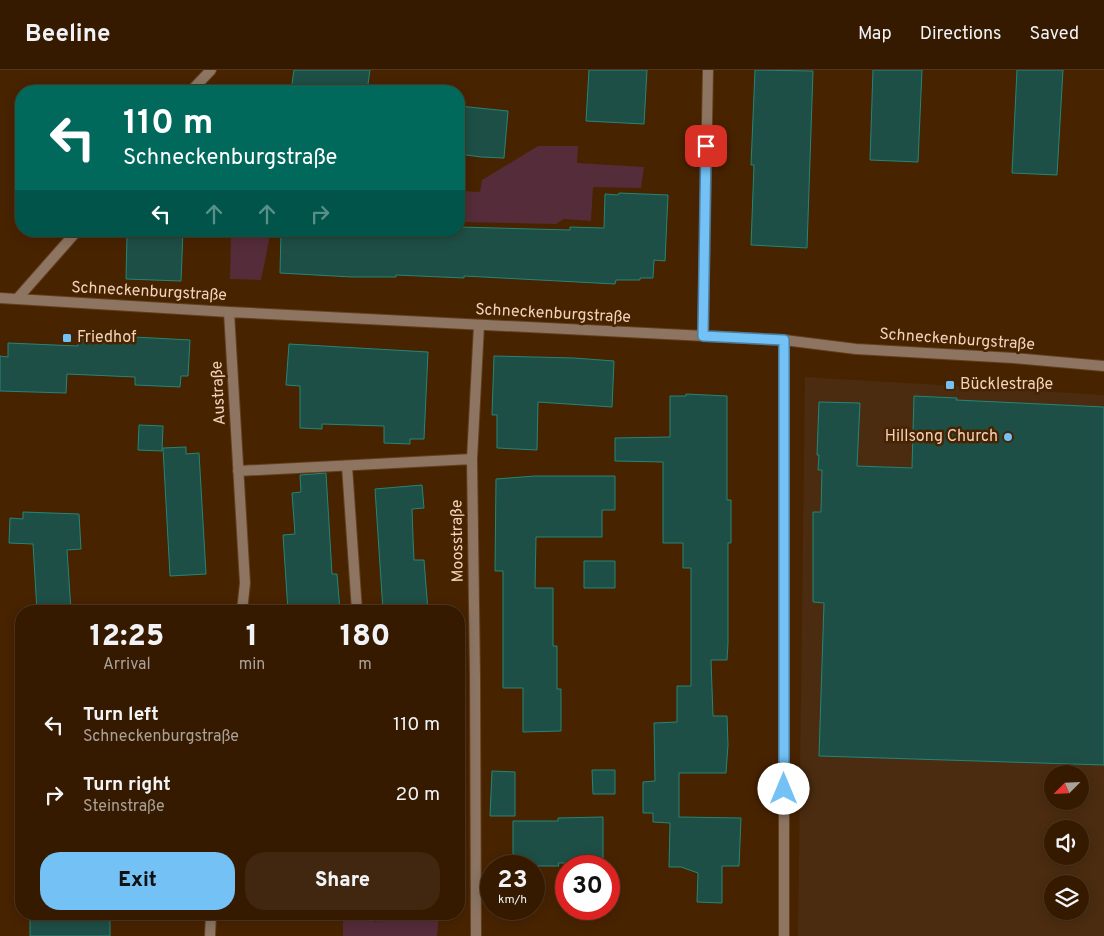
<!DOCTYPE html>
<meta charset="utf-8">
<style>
body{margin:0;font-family:Overpass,sans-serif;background:#41270f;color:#f1f3f6;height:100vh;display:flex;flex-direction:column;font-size:19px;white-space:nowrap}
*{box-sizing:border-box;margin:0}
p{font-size:16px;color:#aaa199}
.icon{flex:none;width:28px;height:28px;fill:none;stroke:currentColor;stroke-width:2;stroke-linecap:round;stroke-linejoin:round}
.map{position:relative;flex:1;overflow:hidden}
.details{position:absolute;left:15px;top:535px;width:450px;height:315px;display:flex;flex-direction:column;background:#361a00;border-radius:20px;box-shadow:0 2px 12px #0003,0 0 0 1px #503822}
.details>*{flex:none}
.hud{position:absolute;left:15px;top:15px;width:450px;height:152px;border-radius:20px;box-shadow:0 2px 12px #0003,0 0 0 1px #503822;background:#00695c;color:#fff;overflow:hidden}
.needle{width:32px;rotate:246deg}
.fabs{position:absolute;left:1044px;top:695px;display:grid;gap:10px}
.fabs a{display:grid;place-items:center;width:45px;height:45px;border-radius:50%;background:#361a00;box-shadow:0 2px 12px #0003,0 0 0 1px #503822;font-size:25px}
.speed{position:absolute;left:480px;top:785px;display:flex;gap:10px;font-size:25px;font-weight:700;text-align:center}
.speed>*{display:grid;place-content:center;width:65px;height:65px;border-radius:50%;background:#361a00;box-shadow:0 2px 12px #0003,0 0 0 1px #503822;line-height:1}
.speed small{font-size:12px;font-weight:400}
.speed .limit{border:8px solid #d22;background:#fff;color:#111}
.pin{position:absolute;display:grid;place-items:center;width:42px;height:42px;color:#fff;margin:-21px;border-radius:10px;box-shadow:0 2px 8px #0006}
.me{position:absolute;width:55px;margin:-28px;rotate:0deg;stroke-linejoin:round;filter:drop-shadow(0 0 4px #0008)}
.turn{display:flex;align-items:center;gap:18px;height:105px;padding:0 25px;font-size:22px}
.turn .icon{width:65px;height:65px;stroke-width:2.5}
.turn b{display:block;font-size:35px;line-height:42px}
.lanes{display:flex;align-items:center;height:48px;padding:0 25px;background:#0003;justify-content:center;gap:25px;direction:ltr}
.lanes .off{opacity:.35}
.eta{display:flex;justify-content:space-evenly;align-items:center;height:85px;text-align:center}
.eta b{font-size:30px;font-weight:800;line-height:35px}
.action{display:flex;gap:10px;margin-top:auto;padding:10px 25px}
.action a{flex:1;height:58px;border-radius:20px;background:#73c1f5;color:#111;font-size:20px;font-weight:800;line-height:58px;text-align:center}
.action a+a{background:#41270f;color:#f1f3f6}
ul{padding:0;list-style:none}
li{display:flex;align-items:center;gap:15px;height:70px;padding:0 25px}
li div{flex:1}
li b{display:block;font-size:19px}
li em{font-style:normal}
header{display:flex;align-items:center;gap:30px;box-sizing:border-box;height:70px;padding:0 25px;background:#361a00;border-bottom:1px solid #503822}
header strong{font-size:24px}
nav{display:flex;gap:28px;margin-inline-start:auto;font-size:18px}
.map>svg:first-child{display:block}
.built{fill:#4b2c10;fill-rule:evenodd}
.green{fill:#552c39}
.building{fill:#1e4f46;stroke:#248677}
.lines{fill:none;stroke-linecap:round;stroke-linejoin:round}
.minor-casing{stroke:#633f1e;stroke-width:12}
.minor{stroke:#8d7562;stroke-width:10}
.route-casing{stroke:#4b7d9f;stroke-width:12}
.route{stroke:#73c1f5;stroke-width:9}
.poi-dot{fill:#73c1f5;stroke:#482300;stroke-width:2}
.labels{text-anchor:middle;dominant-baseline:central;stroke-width:5;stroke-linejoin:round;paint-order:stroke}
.street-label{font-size:16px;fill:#f1d3bc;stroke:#482300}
.poi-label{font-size:16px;fill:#f1d3bc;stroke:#482300;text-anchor:start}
</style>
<header>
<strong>Beeline</strong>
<nav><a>Map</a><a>Directions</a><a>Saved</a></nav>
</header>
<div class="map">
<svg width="1104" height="866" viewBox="0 0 1104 866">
<rect width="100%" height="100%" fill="#482300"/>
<path class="built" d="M805,307L1104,325V866H798ZM1052,704H1080V731H1052ZM1052,759H1080V786H1052ZM1052,814H1080V841H1052Z"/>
<path class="green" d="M538,76H578L577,93L644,97L641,118L593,117L591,151L564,149L556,154L459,152V121L480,122L482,110Z
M231,161H271L261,210L230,209Z
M343,844H372L375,852L395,844H439L437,866H343Z"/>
<path class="building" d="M294,0H370L367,21H291Z
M589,0H647L644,54L586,51Z
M755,0L813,1L807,178L751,175L754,95H751Z
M873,0H922L918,92L870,90Z
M1017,0H1063L1057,105L1012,103Z
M459,36L508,41L504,88L481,87L459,84Z
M619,123L668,125L665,191L654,190L653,208H640V210H616L615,214L464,206V208L396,205V207H352L280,203L281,161H459V157L570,160V157L604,158L605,124L618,125Z
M145,161H183L181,211L126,209L127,165L145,166Z
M78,264L190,270L188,306H181L180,317L135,315V307L67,304L66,323L0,321V286L8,287V273L78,276Z
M289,274L428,282L424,369H410V374L384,373V356L322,354V359L300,358V316L286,315Z
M494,286L574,288L614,291L612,337L538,332L537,380L497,378V345H492Z
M686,324L727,326V430H731V473H728V573L727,590H711L713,646H727L728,675L726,703H679V747L741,748L739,796H722V833L697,832L698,803L681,797H669L670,753L653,752V743H643V712L655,711L654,653L677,652V616H691V498H683V473H663V392L615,391V368L670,367V326H686Z
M914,326L957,328L956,330L1104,337V695L819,686L824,533L813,532V442H821L822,400H818L819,385H817L819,332L860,333L857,396L912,398Z
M139,355L163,356L162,381L138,380Z
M186,377V384L199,383L206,504L170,506L163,378Z
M326,403L332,504H337L340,541H288L283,465L295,464L292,423L301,422L300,405Z
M535,406H615V440H602V467H536L535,518H553V576H557V619H561V661L523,662V618H503V501H495L496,409Z
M422,415L424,438L412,439L413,468L414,490H424L428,541H383L375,419Z
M23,442L79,444L81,479L67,480L71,541H37L33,474L9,473L10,448L23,449Z
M584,491H615V518H584Z
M592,700H615V724H593Z
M492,701L515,702V746H490Z
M603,747V793H558L559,796H513V751H558V748Z
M30,844H110V866H30Z"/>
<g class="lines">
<defs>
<path id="minor" d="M191,21L211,0
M0,228L229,242L784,270L856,279L1014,288L1104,296
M17,229L77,161
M229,242L245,513L242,541
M703,265L708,0
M347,396L357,541
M238,401L472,389
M210,866L211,844
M476,866L475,607L472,389L479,255
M784,866V270"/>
</defs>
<use href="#minor" class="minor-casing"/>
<use href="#minor" class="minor"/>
</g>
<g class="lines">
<defs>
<path id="route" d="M706,76L703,266L784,270V719"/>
</defs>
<use href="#route" class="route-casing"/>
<use href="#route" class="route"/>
</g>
<g class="poi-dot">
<rect x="62" y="263" width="10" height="10" rx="2.5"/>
<rect x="945" y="310" width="10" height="10" rx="2.5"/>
<circle cx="1008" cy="367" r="5"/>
</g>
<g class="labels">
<g class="street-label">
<text transform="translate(149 222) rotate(3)">Schneckenburgstraße</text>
<text transform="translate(553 244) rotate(3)">Schneckenburgstraße</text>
<text transform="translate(957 270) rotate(4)">Schneckenburgstraße</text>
<text transform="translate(219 323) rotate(-93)">Austraße</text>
<text transform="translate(458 471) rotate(-91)">Moosstraße</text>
</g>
<g class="poi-label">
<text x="77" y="268">Friedhof</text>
<text x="960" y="315">Bücklestraße</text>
<text x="998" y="367" text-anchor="end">Hillsong Church</text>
</g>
</g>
</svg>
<div class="fabs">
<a><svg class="needle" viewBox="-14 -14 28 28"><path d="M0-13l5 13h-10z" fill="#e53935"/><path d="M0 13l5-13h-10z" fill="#aaa199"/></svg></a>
<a><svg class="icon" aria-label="sound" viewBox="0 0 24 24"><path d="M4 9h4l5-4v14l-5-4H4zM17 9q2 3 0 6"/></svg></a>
<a><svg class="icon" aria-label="layers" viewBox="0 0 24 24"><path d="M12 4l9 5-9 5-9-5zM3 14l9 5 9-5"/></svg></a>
</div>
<div class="speed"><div>23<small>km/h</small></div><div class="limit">30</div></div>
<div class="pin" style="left:706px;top:76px;background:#d93025"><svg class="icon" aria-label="arrive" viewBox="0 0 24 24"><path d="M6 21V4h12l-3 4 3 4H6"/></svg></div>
<svg class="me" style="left:784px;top:719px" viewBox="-20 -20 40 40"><circle r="19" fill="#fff"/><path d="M0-13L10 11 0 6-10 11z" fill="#73c1f5"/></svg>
<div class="hud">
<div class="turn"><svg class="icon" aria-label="left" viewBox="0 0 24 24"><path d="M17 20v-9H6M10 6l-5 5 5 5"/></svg><div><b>110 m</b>Schneckenburgstraße</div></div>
<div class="lanes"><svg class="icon" aria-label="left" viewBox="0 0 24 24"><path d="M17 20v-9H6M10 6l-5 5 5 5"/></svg><svg class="icon off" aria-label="ahead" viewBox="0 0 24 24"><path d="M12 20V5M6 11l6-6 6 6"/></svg><svg class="icon off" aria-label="ahead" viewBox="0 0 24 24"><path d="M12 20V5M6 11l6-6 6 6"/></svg><svg class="icon off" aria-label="right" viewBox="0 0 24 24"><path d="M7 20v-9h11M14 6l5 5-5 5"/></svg></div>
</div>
<section class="details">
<div class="eta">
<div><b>12:25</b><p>Arrival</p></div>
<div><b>1</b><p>min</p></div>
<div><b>180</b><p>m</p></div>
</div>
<ul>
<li><svg class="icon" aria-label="left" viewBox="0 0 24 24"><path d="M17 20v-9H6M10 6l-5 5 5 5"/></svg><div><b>Turn left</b><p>Schneckenburgstraße</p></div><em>110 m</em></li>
<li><svg class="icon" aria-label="right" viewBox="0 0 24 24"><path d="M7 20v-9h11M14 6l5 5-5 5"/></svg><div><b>Turn right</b><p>Steinstraße</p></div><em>20 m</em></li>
</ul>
<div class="action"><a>Exit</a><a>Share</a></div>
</section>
</div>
